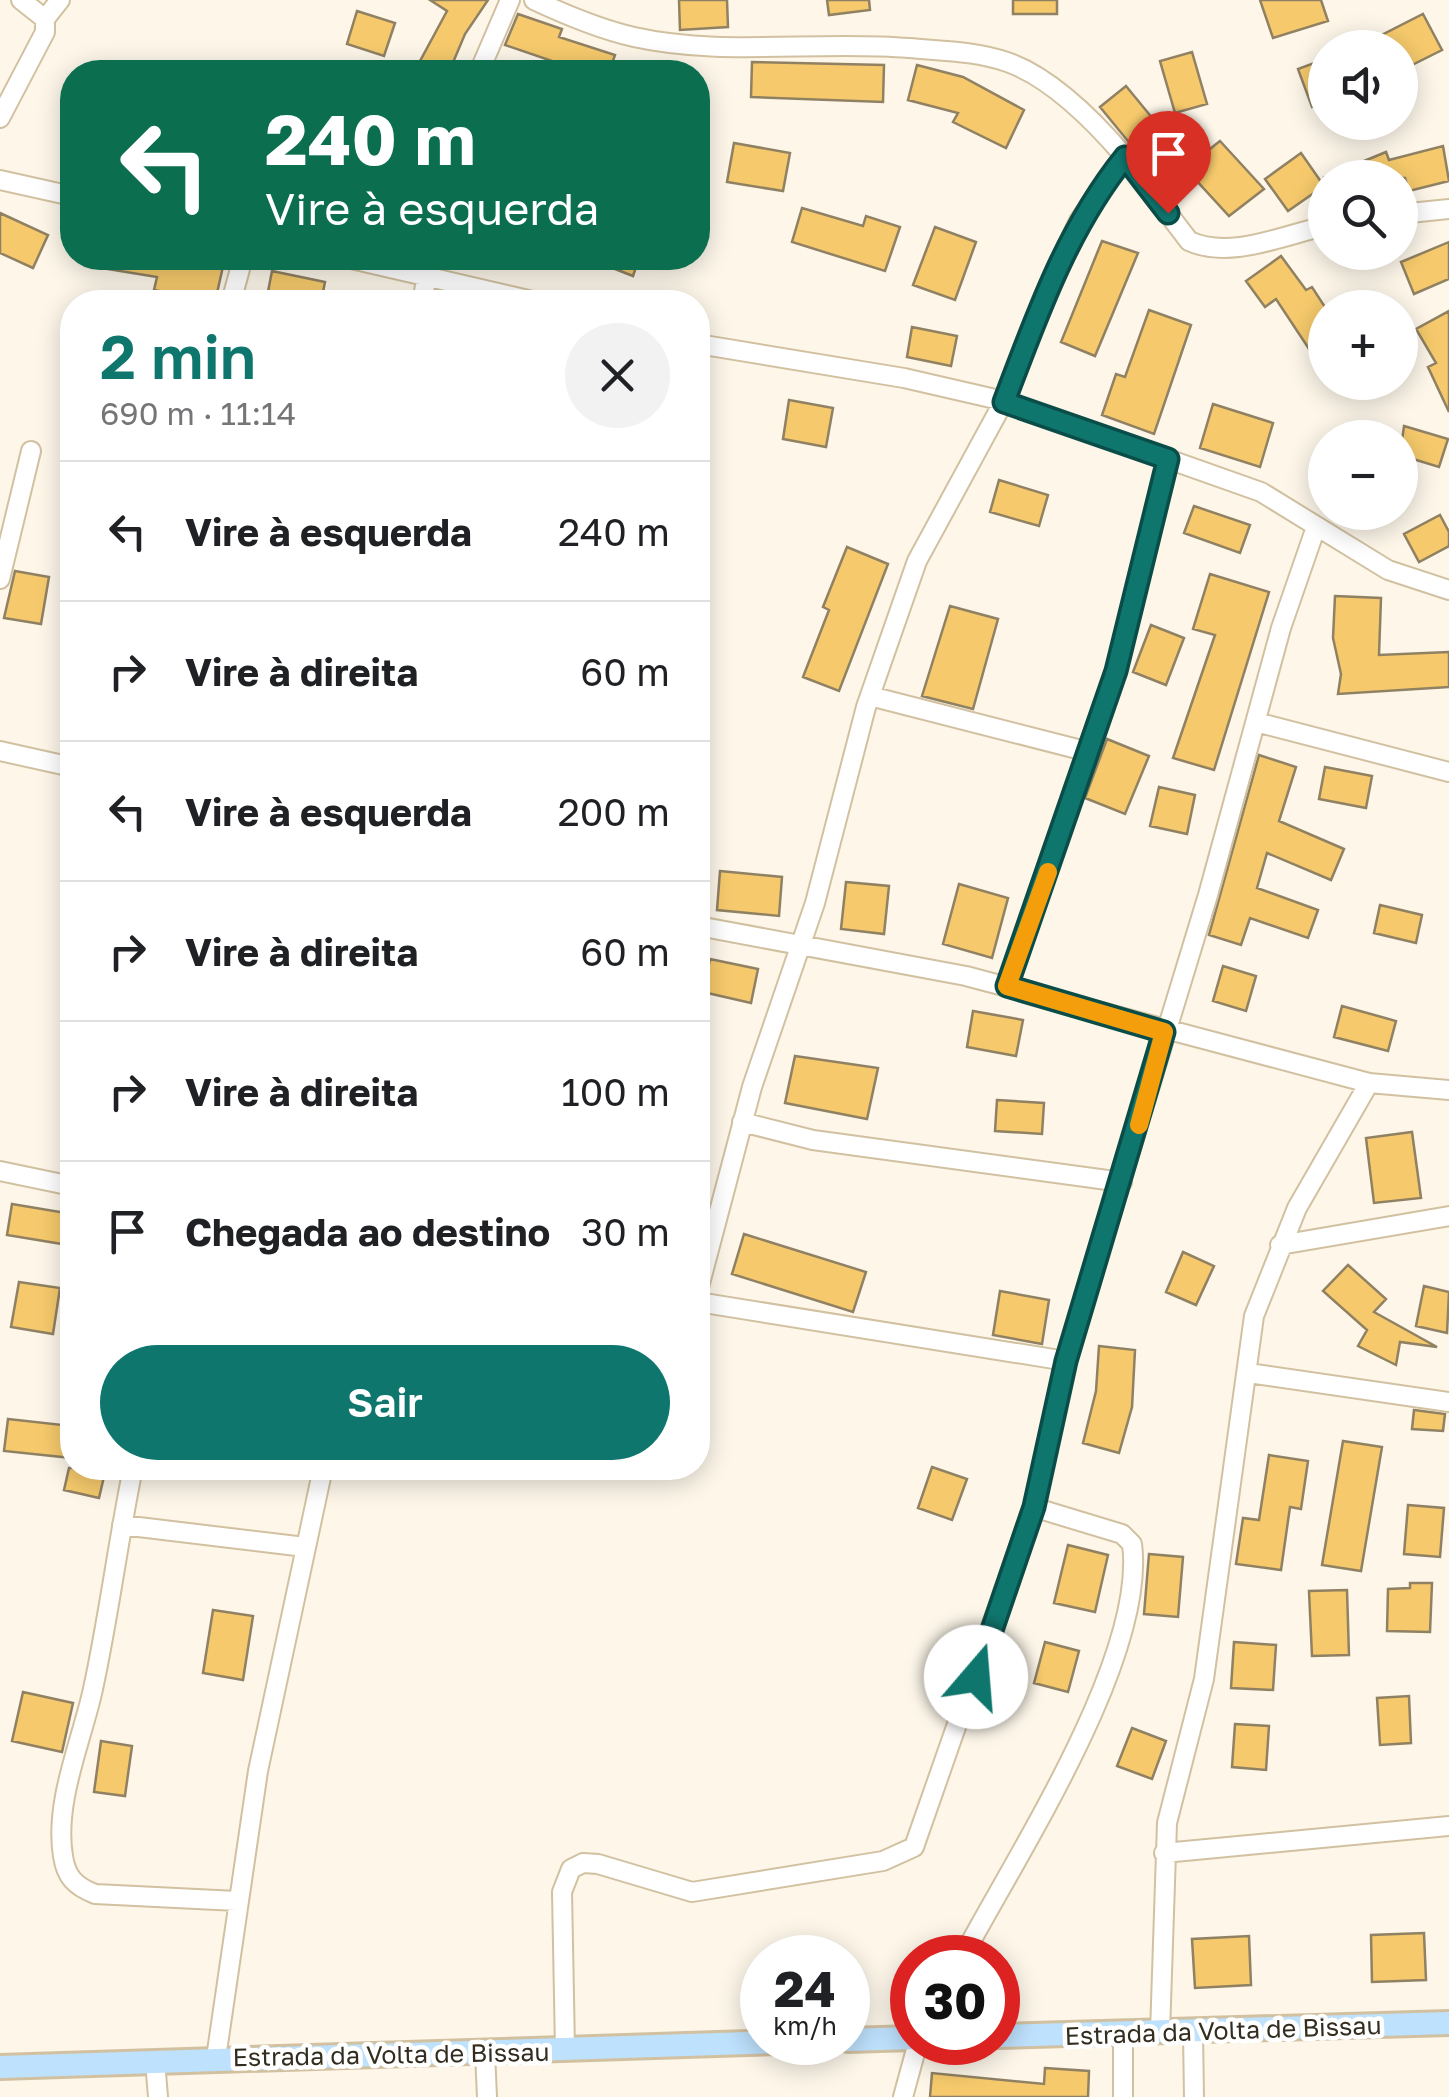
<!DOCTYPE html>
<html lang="pt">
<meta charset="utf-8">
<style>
body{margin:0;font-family:"Golos Text",sans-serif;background:#f2f2f2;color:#202124;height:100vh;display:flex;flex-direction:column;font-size:38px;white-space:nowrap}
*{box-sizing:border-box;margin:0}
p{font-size:32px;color:#757577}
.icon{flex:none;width:55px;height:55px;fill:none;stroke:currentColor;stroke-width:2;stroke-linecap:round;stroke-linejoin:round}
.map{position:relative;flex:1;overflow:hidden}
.panel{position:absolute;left:60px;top:290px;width:650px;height:1190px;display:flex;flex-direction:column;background:#fff;border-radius:40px;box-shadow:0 5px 25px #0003}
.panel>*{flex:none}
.hud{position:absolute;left:60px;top:60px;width:650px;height:210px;border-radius:40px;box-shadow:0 5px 25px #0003;background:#0b6e4f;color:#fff;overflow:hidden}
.tools{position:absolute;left:1308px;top:30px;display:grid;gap:20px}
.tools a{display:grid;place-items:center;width:110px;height:110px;border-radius:50%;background:#fff;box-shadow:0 5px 25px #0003;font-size:50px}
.speed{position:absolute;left:740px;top:1935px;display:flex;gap:20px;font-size:50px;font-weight:700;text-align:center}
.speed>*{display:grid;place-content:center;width:130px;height:130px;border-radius:50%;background:#fff;box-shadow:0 5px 25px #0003;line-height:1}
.speed small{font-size:25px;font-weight:400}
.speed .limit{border:15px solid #d22;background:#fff;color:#111}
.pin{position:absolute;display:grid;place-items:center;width:85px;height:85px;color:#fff;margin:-102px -42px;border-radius:50% 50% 50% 0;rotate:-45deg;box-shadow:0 0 10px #0007}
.pin .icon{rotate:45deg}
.me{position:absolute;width:110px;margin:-55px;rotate:18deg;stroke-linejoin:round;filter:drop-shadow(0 0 8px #0008)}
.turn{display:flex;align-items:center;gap:35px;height:210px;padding:0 40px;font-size:45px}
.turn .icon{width:130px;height:130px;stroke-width:2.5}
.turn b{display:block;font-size:70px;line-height:85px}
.round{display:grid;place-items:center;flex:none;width:105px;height:105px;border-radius:52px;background:#f2f2f2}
.summary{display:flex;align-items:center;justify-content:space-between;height:170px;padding:0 40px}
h1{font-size:60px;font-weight:600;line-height:75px;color:#0f766e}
.action{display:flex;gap:20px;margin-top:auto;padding:20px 40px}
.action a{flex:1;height:115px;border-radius:60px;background:#0f766e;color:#fff;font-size:40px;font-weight:600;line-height:115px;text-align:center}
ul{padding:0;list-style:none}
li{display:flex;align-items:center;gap:30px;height:140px;padding:0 40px;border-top:2px solid #e0e0e0}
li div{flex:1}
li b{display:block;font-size:38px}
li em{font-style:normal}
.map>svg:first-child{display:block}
.building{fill:#f6ca6c;stroke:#908163;stroke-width:2.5}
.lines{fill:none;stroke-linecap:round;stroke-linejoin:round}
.street-casing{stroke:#d2c1a1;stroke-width:22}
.secondary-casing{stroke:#d2c1a1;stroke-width:28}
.street{stroke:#fff;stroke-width:18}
.secondary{stroke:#bee1fd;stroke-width:22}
.route-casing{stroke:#0a4d48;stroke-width:25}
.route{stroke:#0f766e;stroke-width:18}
.slow{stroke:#f59e0b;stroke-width:18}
.labels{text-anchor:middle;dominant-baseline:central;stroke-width:9;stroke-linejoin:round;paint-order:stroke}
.street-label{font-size:25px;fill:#332d20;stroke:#fff}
</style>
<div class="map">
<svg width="1449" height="2097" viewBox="0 0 1449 2097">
<rect width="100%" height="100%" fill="#fdf6e9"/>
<path class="building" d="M430,0H488L465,34L449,72H437L419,63L447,11Z
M679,0H727L728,27L680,30Z
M827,0H869L870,10L829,15Z
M1013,0H1057V14H1013Z
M1260,0H1321L1328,21L1273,38Z
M357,11L395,23L384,56L347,44Z
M518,14L562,29L559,37L615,55L609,72H558L561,64L505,45Z
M1423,14L1442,50L1400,71V48H1356Z
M1192,52L1207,104L1175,113L1160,61Z
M1325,59V102L1312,107L1298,69Z
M752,62L884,65L883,102L751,97Z
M917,65L963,77L1024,110L1006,148L953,122L958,113L908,100Z
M1126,86L1158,125L1132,146L1100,107Z
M1220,141L1264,189L1229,216L1196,180L1191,164Z
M734,143L790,153L783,191L727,182Z
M1443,146L1449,181L1409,191L1405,178H1323L1386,152L1389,160Z
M1301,153L1324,186L1288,211L1265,179Z
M802,208L863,226L866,216L900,227L885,271L792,242Z
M0,213L48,235L33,268L0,253Z
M935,227L976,242L955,300L913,285Z
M1102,241L1138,253L1095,356L1061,342Z
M1449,242V279L1414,294L1401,262Z
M1281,256L1306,290L1312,287L1325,307V373L1276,299L1265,307L1246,281Z
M90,258H201L224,262L215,302L154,290L157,277L89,266Z
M587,258H639L633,276Z
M272,271L325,282L321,302H266Z
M1149,310L1191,325L1154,434L1102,415L1116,374L1125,377Z
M1449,311V412L1428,367L1436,363L1416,329Z
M912,327L957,336L951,366L907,357Z
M789,400L833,408L826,447L783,439Z
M1213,404L1273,423L1260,467L1200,448Z
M1404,426L1448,439L1439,467L1400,455Z
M999,480L1048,495L1039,526L990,512Z
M1194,506L1250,525L1240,553L1184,533Z
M1440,515L1449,532V546L1419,562L1404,534Z
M847,547L888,564L839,691L803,677L829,610L823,607Z
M15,571L49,577L41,624L4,618Z
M1210,574L1269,592L1214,770L1173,758L1215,635L1193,629Z
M1335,596L1381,598L1379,655L1449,652V687L1338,694L1341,674L1333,638Z
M950,606L998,619L973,709L922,696Z
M1151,625L1184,638L1166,685L1133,672Z
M1107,739L1149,756L1125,814L1085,798Z
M1259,755L1296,767L1279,821L1344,849L1331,880L1267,853L1257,888L1318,910L1308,938L1250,918L1241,945L1209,935Z
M1325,767L1372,776L1366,808L1319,799Z
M1159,787L1195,795L1187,834L1150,826Z
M720,871L782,877L779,916L717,910Z
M846,882L889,886L884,934L841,929Z
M959,884L1008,898L992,958L943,944Z
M1380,905L1422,915L1416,943L1374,933Z
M710,959L758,969L751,1003L703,992Z
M1223,966L1256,976L1246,1011L1213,1001Z
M1342,1006L1396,1021L1388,1051L1334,1037Z
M973,1011L1023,1020L1016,1056L967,1047Z
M795,1056L878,1068L867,1119L785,1103Z
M997,1100L1044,1103L1042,1134L995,1131Z
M1412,1132L1421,1198L1374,1203L1366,1138Z
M12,1204L72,1214L68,1245L7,1235Z
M744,1234L866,1272L853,1312L732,1274Z
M1183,1252L1214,1266L1196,1305L1166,1292Z
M1348,1265L1386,1299L1374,1312L1437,1347L1400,1342L1396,1365L1358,1346L1367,1330L1323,1291Z
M19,1282L60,1288L53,1334L11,1327Z
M1424,1286L1449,1292L1447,1333L1416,1326Z
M1000,1291L1049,1300L1042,1344L993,1335Z
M1099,1346L1135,1350L1132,1407L1119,1453L1083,1443L1096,1391Z
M1414,1410L1445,1414L1443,1431L1412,1429Z
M8,1419L72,1426V1458L4,1451Z
M1343,1441L1382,1447L1361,1571L1322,1565Z
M1269,1455L1308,1461L1301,1509L1290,1507L1281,1570L1236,1564L1243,1518L1259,1520Z
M932,1467L967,1479L952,1520L918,1508Z
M69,1468H106L99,1498L64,1490Z
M1408,1505L1444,1508L1440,1557L1404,1554Z
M1068,1545L1108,1555L1095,1612L1054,1603Z
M1149,1554L1183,1557L1178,1617L1144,1614Z
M1410,1583H1432L1430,1632L1387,1631L1388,1589L1410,1588Z
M1347,1590L1349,1655L1312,1656L1309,1591Z
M213,1610L253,1616L243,1680L203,1673Z
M1045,1642L1079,1651L1068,1692L1034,1683Z
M1234,1642L1276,1645L1273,1690L1231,1688Z
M23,1692L73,1703L62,1752L12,1741Z
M1409,1696L1411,1743L1380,1745L1377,1698Z
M1235,1724L1269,1726L1266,1770L1232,1767Z
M1132,1728L1166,1741L1152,1779L1117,1766Z
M101,1741L132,1746L125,1796L94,1792Z
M1424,1933L1426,1980L1372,1982L1371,1935Z
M1249,1936L1251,1985L1195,1988L1192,1939Z
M1045,2068L1089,2071L1088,2097H930L932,2073L1044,2084Z"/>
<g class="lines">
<defs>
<path id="street" d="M21,0L45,19
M534,0C566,15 599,29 634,37C723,57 818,40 909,48C941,51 976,51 1007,62C1050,77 1095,122 1125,157
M479,72L510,0
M0,118L45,32V19L60,0
M0,180L72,196
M1400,214L1449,209
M347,258L537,302
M231,302L243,258
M422,302L427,275
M698,344L904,378L1004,401L1261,492L1388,570L1449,590
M0,579L31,451
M870,696L1089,752
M1256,722L1449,772
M0,751L72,767
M698,926L966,976L1369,1083L1449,1090
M1007,986L1116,671L1168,459
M742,1122L813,1140L1122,1182
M0,1171L72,1186
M1280,1245L1449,1216
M698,1291L752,1087L815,903L866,707L917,561L1004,401L1045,294L1079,221L1125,157L1189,241C1230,260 1284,235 1325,226
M1066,1361L1208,895L1281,628L1316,527
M1248,1373L1449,1402
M133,1468C118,1541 109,1615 93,1689C82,1740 54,1802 63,1856C66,1877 75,1886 95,1894L237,1901
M122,1525L305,1547
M1164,1853L1449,1826
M962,1958C1016,1856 1147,1657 1132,1544L1122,1534L1033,1507
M1193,2032L1194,2097
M1160,2033L1167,1823L1204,1679L1254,1316L1297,1208L1369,1083
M1123,2034V2097
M565,2049L562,1892L571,1869L583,1863L598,1864L692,1892L883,1861L914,1847L1033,1507L1066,1361L698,1302
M485,2052L487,2097
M216,2058L258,1771L323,1468
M155,2061L158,2097
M903,2097L918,2042"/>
<path id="secondary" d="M998,2036L1449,2023
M848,2040L912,2038
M0,2067L781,2042"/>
</defs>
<use href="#street" class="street-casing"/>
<use href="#secondary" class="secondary-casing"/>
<use href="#street" class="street"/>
<use href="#secondary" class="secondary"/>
</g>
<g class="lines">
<defs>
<path id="route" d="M976,1677L1034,1507L1066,1361L1164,1032L1007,986L1116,671L1168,459L1004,402C1037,315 1067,229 1125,157L1168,213"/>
</defs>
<use href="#route" class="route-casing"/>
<use href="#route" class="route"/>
<path class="slow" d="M1048,872L1007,986L1164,1032L1139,1125"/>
</g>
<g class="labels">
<g class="street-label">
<text transform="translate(1223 2030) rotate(-2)">Estrada da Volta de Bissau</text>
<text transform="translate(391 2054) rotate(-1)">Estrada da Volta de Bissau</text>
</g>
</g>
</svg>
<div class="tools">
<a><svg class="icon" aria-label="sound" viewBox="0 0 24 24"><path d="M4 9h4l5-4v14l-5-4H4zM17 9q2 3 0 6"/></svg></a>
<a><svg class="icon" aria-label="search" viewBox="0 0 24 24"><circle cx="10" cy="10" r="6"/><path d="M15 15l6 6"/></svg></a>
<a>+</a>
<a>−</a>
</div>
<div class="speed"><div>24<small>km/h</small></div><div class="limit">30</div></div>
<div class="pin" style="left:1168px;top:213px;background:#d93025"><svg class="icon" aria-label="arrive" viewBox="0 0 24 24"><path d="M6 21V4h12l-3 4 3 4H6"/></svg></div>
<svg class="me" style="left:976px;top:1677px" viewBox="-20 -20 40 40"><circle r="19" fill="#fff"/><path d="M0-13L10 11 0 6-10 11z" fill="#0f766e"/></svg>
<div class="hud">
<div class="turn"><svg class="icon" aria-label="left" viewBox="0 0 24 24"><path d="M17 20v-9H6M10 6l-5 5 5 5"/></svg><div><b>240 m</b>Vire à esquerda</div></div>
</div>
<section class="panel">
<div class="summary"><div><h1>2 min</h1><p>690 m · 11:14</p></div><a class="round"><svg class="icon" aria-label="close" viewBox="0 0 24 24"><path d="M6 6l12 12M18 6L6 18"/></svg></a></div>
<ul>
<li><svg class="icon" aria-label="left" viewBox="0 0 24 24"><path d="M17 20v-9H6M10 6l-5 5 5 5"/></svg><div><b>Vire à esquerda</b></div><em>240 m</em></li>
<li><svg class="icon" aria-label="right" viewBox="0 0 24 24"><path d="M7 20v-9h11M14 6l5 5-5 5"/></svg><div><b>Vire à direita</b></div><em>60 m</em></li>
<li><svg class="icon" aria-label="left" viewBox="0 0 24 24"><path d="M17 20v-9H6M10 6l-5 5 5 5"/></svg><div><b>Vire à esquerda</b></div><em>200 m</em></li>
<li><svg class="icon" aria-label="right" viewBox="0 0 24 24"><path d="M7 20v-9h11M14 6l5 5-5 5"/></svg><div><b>Vire à direita</b></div><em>60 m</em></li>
<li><svg class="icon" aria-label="right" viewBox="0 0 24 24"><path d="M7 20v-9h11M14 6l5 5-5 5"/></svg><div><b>Vire à direita</b></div><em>100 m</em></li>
<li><svg class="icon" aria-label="arrive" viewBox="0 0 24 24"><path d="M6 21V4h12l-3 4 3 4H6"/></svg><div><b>Chegada ao destino</b></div><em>30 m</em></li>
</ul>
<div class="action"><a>Sair</a></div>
</section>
</div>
